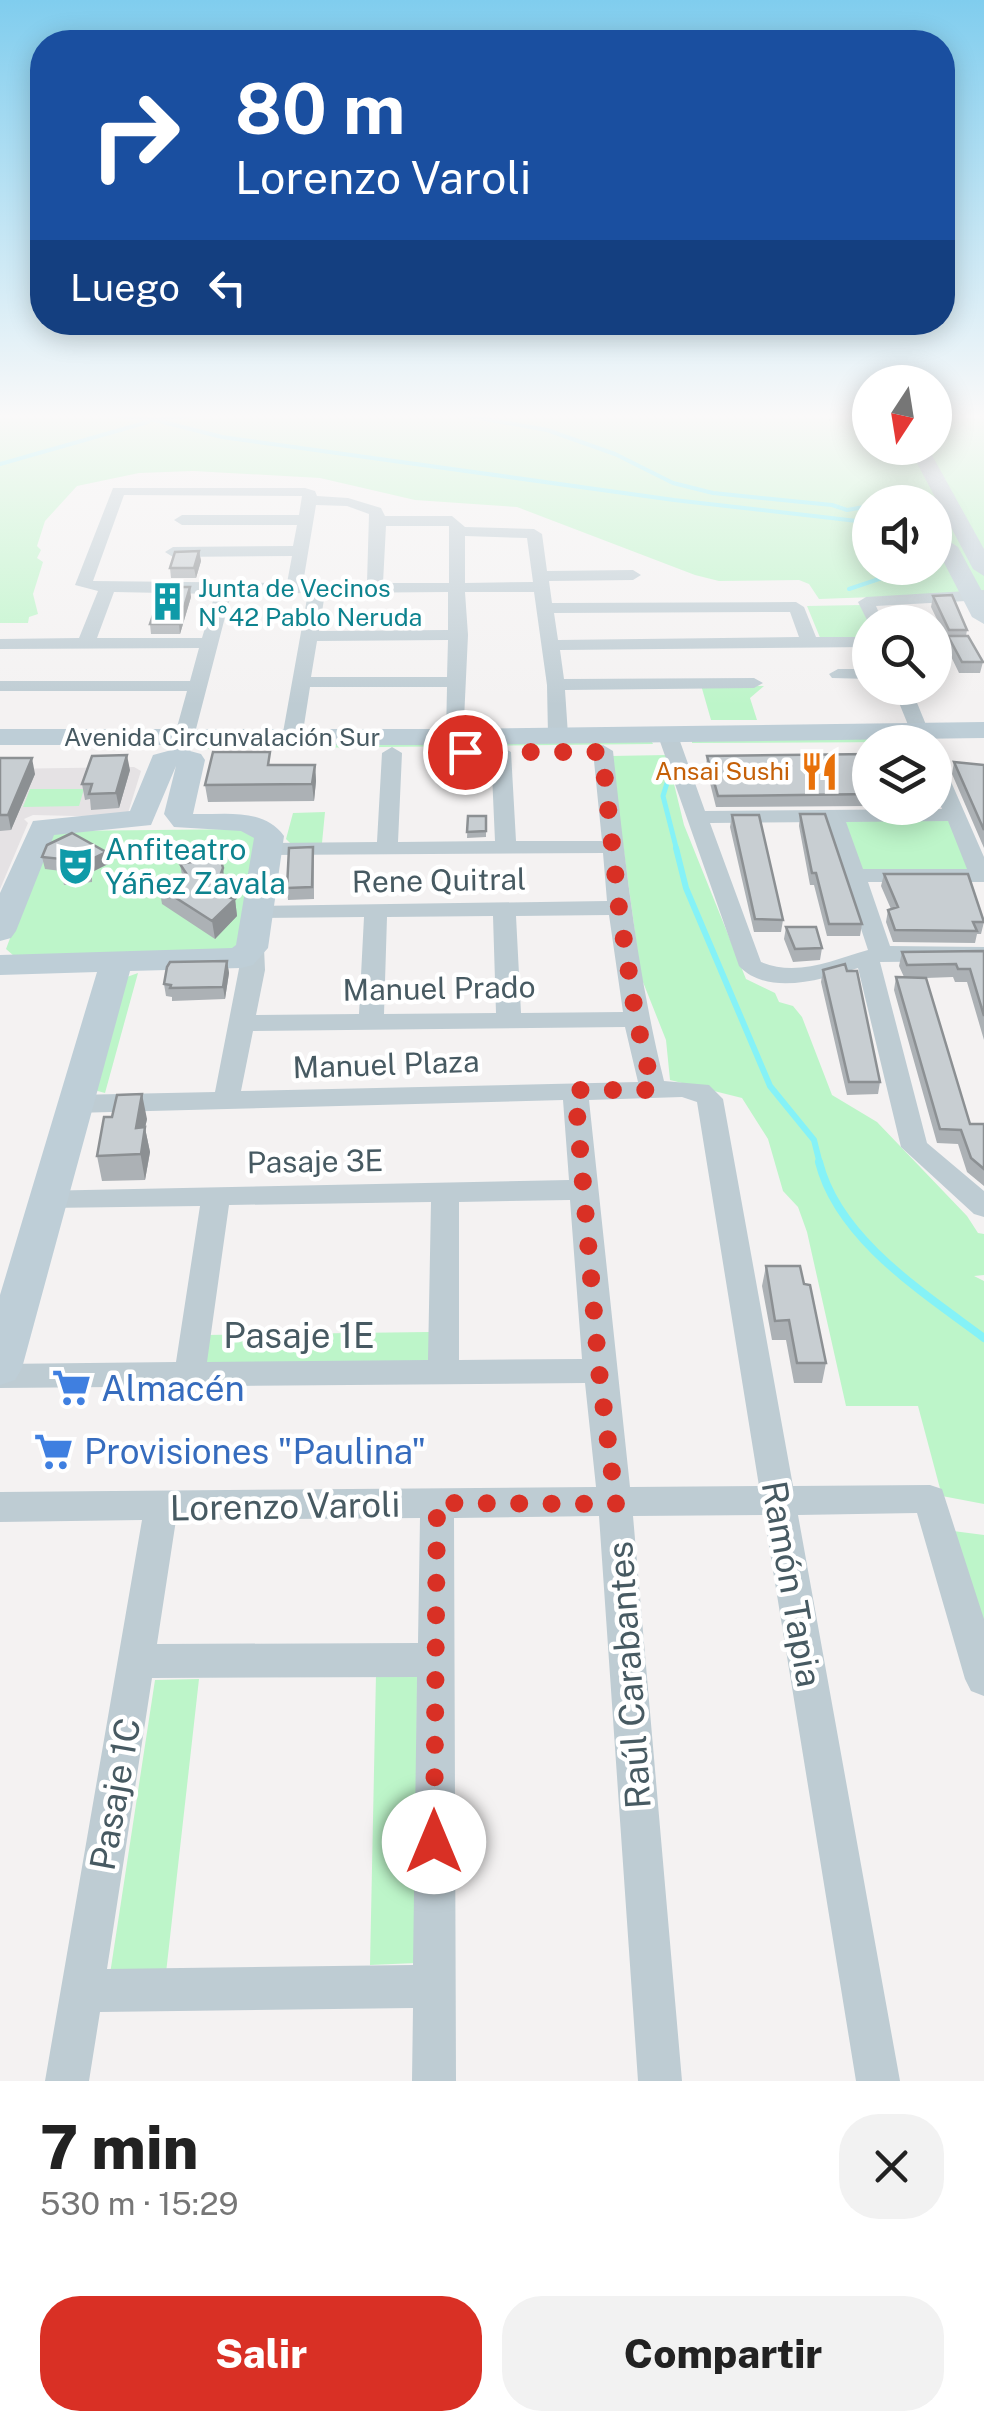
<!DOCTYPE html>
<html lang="es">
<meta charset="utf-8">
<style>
body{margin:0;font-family:"Public Sans",sans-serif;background:#f2f2f2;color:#222;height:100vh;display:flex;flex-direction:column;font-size:38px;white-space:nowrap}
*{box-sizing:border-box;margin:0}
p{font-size:32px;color:#767676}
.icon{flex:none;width:55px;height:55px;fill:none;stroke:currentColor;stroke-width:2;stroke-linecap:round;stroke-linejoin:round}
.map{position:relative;height:2081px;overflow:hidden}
.side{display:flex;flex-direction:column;background:#fff;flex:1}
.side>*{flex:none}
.banner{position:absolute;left:30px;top:30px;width:925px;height:305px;border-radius:40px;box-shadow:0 5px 25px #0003;background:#1a4fa0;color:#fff;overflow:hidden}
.needle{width:65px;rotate:192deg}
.controls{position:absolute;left:852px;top:365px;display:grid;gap:20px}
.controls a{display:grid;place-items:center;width:100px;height:100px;border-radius:50%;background:#fff;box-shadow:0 5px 25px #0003;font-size:50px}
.pin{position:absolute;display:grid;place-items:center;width:85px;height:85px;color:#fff;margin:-42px;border:5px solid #fff;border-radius:50%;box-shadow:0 2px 10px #0007}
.me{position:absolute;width:110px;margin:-55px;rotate:0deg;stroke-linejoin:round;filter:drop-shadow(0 0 8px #0008)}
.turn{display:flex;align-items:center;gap:35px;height:210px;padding:0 40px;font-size:45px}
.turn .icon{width:130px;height:130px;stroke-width:2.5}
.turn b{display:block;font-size:70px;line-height:85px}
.then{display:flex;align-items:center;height:95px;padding:0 40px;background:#0003;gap:20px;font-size:38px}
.round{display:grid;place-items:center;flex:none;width:105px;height:105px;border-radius:40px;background:#f2f2f2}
.headline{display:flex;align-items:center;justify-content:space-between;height:170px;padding:0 40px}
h1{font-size:60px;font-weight:800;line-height:75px}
.cta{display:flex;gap:20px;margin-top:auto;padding:20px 40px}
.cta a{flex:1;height:115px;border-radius:40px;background:#d93025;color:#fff;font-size:40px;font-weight:800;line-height:115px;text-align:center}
.cta a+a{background:#f2f2f2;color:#222}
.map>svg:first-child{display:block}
.education{fill:#e5e2e4}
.green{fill:#bdf5c9;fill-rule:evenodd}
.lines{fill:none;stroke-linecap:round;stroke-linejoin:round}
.stream-far3{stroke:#85f2f7;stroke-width:4}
.stream-far2{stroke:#85f2f7;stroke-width:5}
.stream-far1{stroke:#85f2f7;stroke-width:6}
.stream{stroke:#85f2f7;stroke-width:8}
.street{fill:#beccd3;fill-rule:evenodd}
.secondary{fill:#beced7;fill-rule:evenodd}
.wall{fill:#acb1b5}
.shaded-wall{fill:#8c9093}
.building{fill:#c8ced2;stroke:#8c9093;stroke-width:2.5}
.route{stroke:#d93025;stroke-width:18;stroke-dasharray:0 32.4}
.labels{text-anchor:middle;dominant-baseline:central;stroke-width:9;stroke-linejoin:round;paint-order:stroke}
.far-culture-label{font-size:25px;fill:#0d838f;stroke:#fff;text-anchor:start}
.far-street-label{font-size:25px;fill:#475a62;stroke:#fff}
.far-food-label{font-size:25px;fill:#c56008;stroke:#fff;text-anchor:end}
.culture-label{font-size:30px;fill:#0d838f;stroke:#fff;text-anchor:start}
.street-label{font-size:30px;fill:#475a62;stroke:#fff}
.near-street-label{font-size:35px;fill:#475a62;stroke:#fff}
.near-shop-label{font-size:35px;fill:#366cbe;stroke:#fff;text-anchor:start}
</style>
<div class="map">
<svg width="984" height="2081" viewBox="0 0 984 2081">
<rect width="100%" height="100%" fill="#f4f2f2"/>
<path class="education" d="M134,767L141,771L128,813L119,817L33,815L24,819L28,823L0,889V769Z"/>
<path class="green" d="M0,414H870V448H935V414L984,418V593L819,599L809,584L799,580L719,581L695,575L517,507L415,500L320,478L193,471L139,473L77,486L45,521L37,546L41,550L37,558L43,562L33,594L38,614L29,617L28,623H0ZM870,502H935V568H870Z
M861,605L870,623V640H821L807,606Z
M701,685L764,686L750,698L757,720H711Z
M899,738L903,742L692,743V741Z
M298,742H652L653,744L198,749V746H290Z
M667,755L684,825L746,979L775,993L779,1002L793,1006L802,1017L832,1095L877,1122L967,1216L978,1233L984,1234V1275L974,1276L984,1281V1504L942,1496L918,1406H846L807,1232L798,1207L783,1191L768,1139L742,1098L670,1080L666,1040L641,977L611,756Z
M30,789H84L79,806L23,807Z
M325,812L322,843H290L286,839L293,813Z
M948,820L970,869L965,872L863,874L845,821Z
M250,829L257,833L244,938L229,953L14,956L6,949L48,837L61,831Z
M138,973L105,1093L94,1090L124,978Z
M429,1332L430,1365L200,1368L206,1335Z
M953,1531L984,1535V1634Z
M417,1673L416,1963L370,1965L376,1674Z
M199,1679L166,1973L110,1974L155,1680Z"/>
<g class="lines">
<path class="stream-far3" d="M100,414L155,420L222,437L674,500L857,521
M457,414L547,430L615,454L673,483L713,493L832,505L847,510L870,506
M160,419L211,414
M0,464L148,422
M849,589L885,577L887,568"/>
<path class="stream-far2" d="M667,783L663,796L677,851"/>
<path class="stream-far1" d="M676,848L686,888L770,1086L814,1140L820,1164"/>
<path class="stream" d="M819,1162C838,1239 924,1293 984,1338"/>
<path class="street" d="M975,414H984V420Z
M113,488H305L315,491L317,496L348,498L381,508L385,516H452L465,527L534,529L542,534L547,571L633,570L641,575L633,580L549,581L552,603L796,602L804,607L816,637H870V647L560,650L564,679L754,678L763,683L754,688L565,690L568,735L558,741L548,735L547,685L534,592H465L468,635L463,741L456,743L446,737L447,687H310L302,738L292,744L282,738L308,593L231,594L189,756L179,762L169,756L187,691H0V681H190L199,648L0,649V639L79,638L98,591L75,585ZM124,495L302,496L299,515H182L174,520L182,525H297L293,546L173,547L165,552L173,557L292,556L287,583L93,581ZM316,505L347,506L369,514L367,583H303ZM386,526H449V583H383ZM465,536L527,538L533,582L465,583ZM114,592L215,594L202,638H97ZM448,592V630L319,631L325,593ZM790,612L799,637L558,640L554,613ZM448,640L447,677H311L317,641Z
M984,590V600L876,606L883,622H870V626L858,602L866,597Z
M838,669H870V679L832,678L829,674Z
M893,688H911L933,742H915Z
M667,727L677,733L705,811L942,809L935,792V762L945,768L984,857V882H868L890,946L984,947V961L880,962L927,1143L984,1191V1217L974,1214L901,1147L858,968C824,979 768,997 739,966L657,733ZM948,821L967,869H863L846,822ZM826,822L868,950C833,960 797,977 761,962L710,823Z
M603,745L613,751C625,862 637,972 664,1081L709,1085L723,1099L793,1486L930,1485L942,1489L984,1619V1696L971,1691L965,1679L917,1513L798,1515L900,2081H856L764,1515L633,1516L682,2081H638L599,1516L454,1518L456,2081H412L413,2008L100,2012L89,2081H45L142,1520L0,1522V1492L596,1487L585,1383L0,1388V1364L176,1362L200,1206L47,1208L37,1205L33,1198L37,1191L569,1180L563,1100L73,1113L60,1104L73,1095L215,1092L244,943L252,941L264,948L265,970L256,1015L359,1014L364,917L260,918L252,916L249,911L252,906L607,901L603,853L269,855L258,849L269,843L377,842L382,753L392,747L402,753L398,842L495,841L491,752L501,746L511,752L516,841H602L593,751ZM609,915L623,1012L521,1013L516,916ZM493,916L496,1013L384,1014L387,917ZM625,1027L638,1082L241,1091L253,1031ZM682,1097L697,1102L759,1486L630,1487L589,1100ZM570,1200L582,1359L459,1360V1202ZM431,1202L428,1360L207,1362L229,1205ZM420,1518L418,1643L157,1644L176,1520ZM417,1677L413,1965L107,1969L152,1678Z"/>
<path class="secondary" d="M909,448H928L984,549V576L973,569Z
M947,540L958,547L984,595V624L972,617L936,547Z
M984,722V738L456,745H0V729H456Z
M179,748L201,754L205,760L193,814C224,815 263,807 284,836L268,948L253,965L241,968L130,971L22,1368L15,1380L0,1385V1295L97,972L0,975V955L232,948L236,945L254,838L241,831L174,827L164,814L176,766L151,825L54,835L16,931L11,938L0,941V893L33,821L130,811L153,755Z"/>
</g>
<path class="wall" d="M199,551L201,561L196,578H171L170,568Z
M933,596L967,630L966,636L983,662L980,673H959L946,646L947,640L931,607Z
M191,597L180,634H151L150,624Z
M870,754V806L716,807L706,767L707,756Z
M0,758L35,774L11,830L0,831Z
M954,762L984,765V848L952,774Z
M271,765H315L316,781L314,801L208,802L205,785Z
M130,770L119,808L91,810L90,799L85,800L82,784Z
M800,814L862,924L860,936H827L814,885H810L799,826Z
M732,815L783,920L781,932H754L730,827Z
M468,816H486V837L467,838Z
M106,852L108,864L92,872V882L64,885L61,871L45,869L42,857Z
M314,859V899L288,900L287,888Z
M180,864L223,868L224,888L230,889L231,898L235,899L237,916L215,939L162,904L159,887L182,875Z
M884,874L984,922L981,934H977L975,943L893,942L886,922L888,910L891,909L881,886Z
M786,927L822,948L820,960L793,962L784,939Z
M984,951V1040L967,982H955L953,977L926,978L970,1124H984V1186L967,1172L958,1144L937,1143L894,990L896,977H904L899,966L902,952Z
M227,961L229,973L225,999L172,1001V997L166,996L164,984Z
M823,970L880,1082L878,1094L847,1095L821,982Z
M147,1119L145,1128L150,1152L145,1180L102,1181L97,1156Z
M766,1266L804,1284L826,1363L822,1383H794L786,1340H772L762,1286Z"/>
<path class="shaded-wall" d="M199,551L201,561L196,578L194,568Z
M190,587L191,597L180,634L179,624Z
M127,755L130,770L119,808L116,793Z
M32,758L35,774L11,830L8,815Z
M315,765L316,781L314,801L312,784Z
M106,852L108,864L92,872V882L90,860Z
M223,868L225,885L218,905L216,887Z
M230,889L231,902L235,899L237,916L215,939L212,921L227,897Z
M227,961L229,973L225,999L223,987Z
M142,1094L147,1119L145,1128L150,1152L145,1180L136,1128Z"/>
<path class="building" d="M199,551L194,568H170L175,552Z
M163,587H190L179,624H150Z
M952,595L967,630H949L933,596Z
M948,636H968L983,662H962Z
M213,752H270L268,765H315L312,784L205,785Z
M870,754V794L718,796L707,756Z
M127,755L116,793L89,794L92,784H82L92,756Z
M0,758H32L8,815H0Z
M954,762L984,765V830Z
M935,771L939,794H935Z
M800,814H825L862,924H829L816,873H812Z
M732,815H759L783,920L755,919Z
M468,816H486V831L467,832Z
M72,833L106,852L90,860V870L61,873L62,859L42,857L47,845Z
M313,847L312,887L287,888L289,848Z
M220,857L223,868L216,887L230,889L227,897L235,899L212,921L159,887L186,873L180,864Z
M884,874H968L984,922H973L977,931L895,930L888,910L898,907Z
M786,927H816L822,948L795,949Z
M984,951V1016L970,969H958L956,964L907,965L902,952Z
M227,961L223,987L170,988L171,985L164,984L167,967L170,962Z
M845,964L847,971H857L880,1082H849L823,970Z
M896,977L926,978L970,1124H984V1169L971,1158L961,1130L940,1129Z
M142,1094L136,1128L145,1127L141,1154L97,1156L104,1117H112L117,1095Z
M766,1266H800L804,1284L810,1285L826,1363H797L789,1320L775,1321Z"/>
<linearGradient id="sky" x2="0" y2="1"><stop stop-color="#80cdee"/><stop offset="0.59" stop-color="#faf9f9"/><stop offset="1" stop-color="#faf9f9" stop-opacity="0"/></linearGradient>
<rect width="984" height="705" fill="url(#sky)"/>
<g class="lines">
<path class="route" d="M434,1842L437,1503L616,1504L599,1371L575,1090H653L636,1018L619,908L602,752H465"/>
</g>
<defs>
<symbol id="building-bare" viewBox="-9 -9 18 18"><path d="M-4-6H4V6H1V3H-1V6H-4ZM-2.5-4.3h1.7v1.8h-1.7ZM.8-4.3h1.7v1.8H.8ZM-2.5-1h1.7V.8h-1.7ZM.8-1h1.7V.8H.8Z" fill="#0f9aa8" stroke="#fff" stroke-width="2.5" paint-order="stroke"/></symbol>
<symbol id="restaurant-bare" viewBox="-9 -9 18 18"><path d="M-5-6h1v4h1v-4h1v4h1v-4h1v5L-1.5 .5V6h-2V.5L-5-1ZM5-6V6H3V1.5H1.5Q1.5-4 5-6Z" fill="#e8710a" stroke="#fff" stroke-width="2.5" paint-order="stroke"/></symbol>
<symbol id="theatre-bare" viewBox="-9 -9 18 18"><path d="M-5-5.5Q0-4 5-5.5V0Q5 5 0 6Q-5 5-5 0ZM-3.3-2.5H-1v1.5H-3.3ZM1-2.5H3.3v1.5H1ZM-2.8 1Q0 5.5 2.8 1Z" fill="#0f9aa8" stroke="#fff" stroke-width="2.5" paint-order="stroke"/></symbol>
<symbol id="supermarket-bare" viewBox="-9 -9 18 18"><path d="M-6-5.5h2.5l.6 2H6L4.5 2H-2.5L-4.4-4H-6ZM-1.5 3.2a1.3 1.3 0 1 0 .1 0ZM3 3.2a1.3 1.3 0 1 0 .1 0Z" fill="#3f7fe0" stroke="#fff" stroke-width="2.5" paint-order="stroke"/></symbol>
</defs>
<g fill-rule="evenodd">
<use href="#building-bare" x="140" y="574" width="55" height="55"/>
<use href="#restaurant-bare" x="792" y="744" width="55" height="55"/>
<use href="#theatre-bare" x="48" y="838" width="55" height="55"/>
<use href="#supermarket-bare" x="44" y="1360" width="55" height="55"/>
<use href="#supermarket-bare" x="26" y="1424" width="55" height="55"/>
</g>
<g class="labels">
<g class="far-culture-label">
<text x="198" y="588">Junta de Vecinos<tspan x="198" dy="29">N°42 Pablo Neruda</tspan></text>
</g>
<g class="far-street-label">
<text x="222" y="737">Avenida Circunvalación Sur</text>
</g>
<g class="far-food-label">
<text x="790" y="771">Ansai Sushi</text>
</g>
<g class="culture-label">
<text x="105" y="849">Anfiteatro<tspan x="105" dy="34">Yáñez Zavala</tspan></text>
</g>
<g class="street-label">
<text transform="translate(439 880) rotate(-1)">Rene Quitral</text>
<text transform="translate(439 988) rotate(-1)">Manuel Prado</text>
<text transform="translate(386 1064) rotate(-2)">Manuel Plaza</text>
<text transform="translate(315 1161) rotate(-1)">Pasaje 3E</text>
</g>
<g class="near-street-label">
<text x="299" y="1335">Pasaje 1E</text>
<text transform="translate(285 1506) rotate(-1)">Lorenzo Varoli</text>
<text transform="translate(792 1584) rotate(80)">Ramón Tapia</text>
<text transform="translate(629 1675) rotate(-94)">Raúl Carabantes</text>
<text transform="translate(115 1794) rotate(-80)">Pasaje 1C</text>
</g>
<g class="near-shop-label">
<text x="101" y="1388">Almacén</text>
<text x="84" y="1451">Provisiones "Paulina"</text>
</g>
</g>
</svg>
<div class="controls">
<a><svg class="needle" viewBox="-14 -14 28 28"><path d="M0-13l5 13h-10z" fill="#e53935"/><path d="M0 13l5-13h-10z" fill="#767676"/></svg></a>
<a><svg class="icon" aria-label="sound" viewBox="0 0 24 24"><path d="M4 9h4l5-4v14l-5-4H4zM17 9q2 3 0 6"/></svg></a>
<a><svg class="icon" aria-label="search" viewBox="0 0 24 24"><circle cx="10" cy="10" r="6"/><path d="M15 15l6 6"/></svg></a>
<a><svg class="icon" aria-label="layers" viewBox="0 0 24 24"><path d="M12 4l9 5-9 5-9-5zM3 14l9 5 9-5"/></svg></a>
</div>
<div class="pin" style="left:465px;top:752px;background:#d93025"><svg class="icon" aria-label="arrive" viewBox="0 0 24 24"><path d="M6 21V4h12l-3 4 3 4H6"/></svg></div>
<svg class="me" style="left:434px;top:1842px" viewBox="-20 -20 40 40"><circle r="19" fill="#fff"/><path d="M0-13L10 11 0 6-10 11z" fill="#d93025"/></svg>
<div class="banner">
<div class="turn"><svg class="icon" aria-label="right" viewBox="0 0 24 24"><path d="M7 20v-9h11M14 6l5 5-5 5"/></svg><div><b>80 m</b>Lorenzo Varoli</div></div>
<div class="then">Luego<svg class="icon" aria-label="left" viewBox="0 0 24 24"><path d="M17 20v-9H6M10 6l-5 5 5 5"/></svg></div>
</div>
</div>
<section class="side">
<div class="headline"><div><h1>7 min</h1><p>530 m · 15:29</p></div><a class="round"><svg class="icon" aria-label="close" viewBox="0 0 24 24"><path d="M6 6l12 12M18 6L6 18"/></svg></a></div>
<div class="cta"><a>Salir</a><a>Compartir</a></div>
</section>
